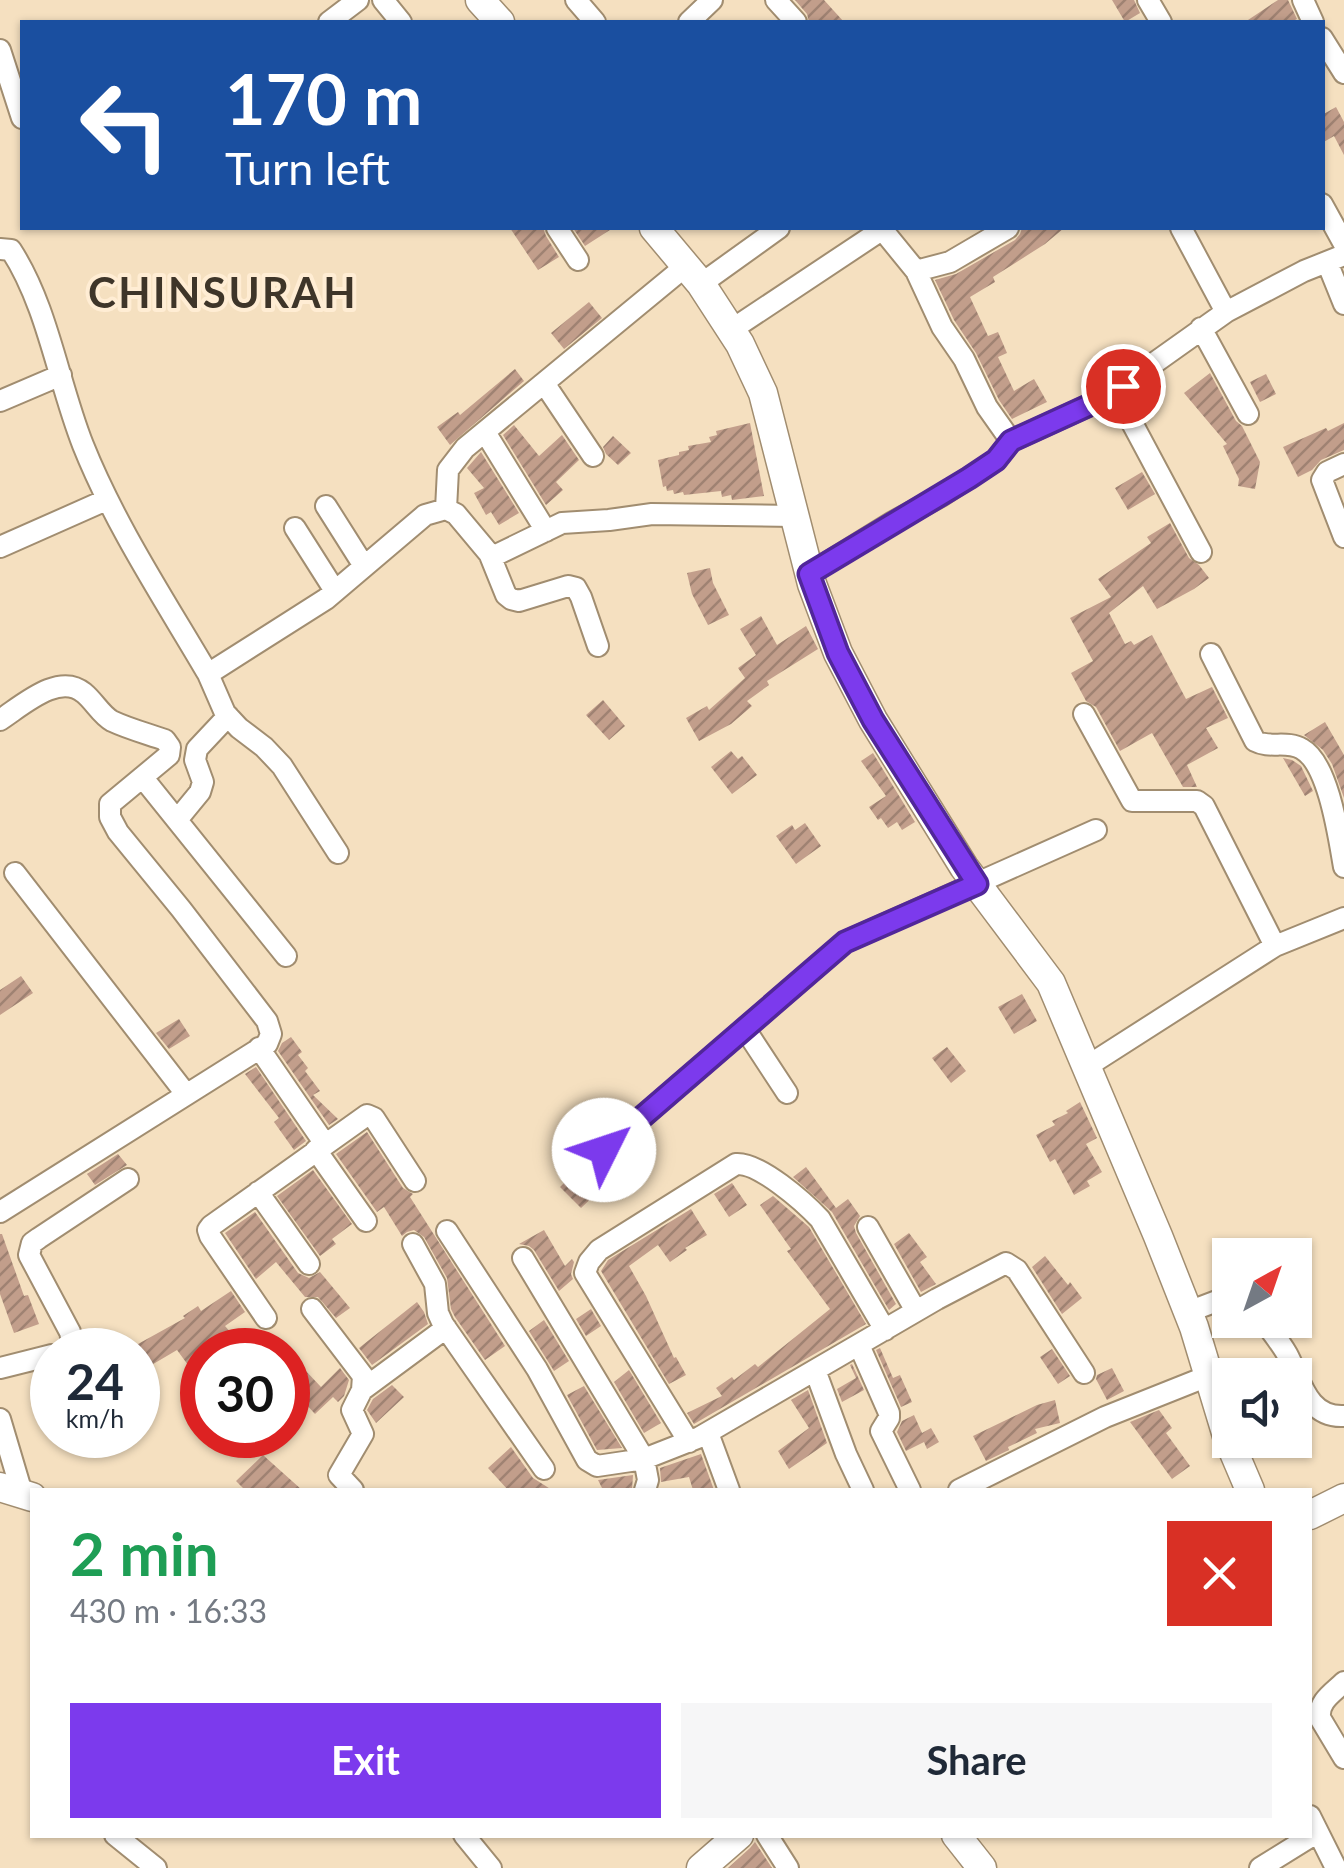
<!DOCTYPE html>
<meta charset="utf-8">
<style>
body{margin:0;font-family:Lato,sans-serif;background:#f6f6f7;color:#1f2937;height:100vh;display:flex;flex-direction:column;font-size:38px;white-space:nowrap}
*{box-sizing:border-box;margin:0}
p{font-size:32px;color:#747a83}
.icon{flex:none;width:55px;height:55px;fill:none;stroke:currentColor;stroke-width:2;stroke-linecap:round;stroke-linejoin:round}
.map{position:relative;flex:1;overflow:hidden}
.drawer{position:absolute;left:30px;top:1488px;width:1282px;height:350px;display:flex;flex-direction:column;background:#fff;border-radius:0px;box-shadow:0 2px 8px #0004}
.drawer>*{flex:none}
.hud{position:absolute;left:20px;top:20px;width:1305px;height:210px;border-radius:0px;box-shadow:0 2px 8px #0004;background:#1a4fa0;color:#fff;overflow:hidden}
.needle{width:65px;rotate:40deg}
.tools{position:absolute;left:1212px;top:1238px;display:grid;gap:20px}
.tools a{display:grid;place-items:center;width:100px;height:100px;border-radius:0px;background:#fff;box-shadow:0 2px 8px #0004;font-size:50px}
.speed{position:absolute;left:30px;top:1328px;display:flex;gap:20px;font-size:50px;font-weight:700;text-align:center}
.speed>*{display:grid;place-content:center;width:130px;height:130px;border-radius:50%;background:#fff;box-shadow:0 2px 8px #0004;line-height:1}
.speed small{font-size:25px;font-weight:400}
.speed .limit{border:15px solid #d22;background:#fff;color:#111}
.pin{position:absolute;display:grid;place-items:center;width:85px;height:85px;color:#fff;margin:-42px;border:5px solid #fff;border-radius:50%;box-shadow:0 2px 10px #0007}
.me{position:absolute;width:110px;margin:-55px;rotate:49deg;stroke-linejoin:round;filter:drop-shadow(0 0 8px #0008)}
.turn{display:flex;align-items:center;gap:35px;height:210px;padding:0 40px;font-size:45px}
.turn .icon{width:130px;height:130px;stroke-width:2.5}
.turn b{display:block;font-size:70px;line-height:85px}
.round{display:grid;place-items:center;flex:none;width:105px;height:105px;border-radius:0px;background:#f6f6f7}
.summary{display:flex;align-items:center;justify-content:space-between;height:170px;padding:0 40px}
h1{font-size:60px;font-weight:700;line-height:75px;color:#1e9e55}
.cta{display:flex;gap:20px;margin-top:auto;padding:20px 40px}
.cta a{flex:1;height:115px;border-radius:0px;background:#7c3aed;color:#fff;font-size:40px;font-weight:700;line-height:115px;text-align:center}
.cta a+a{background:#f6f6f7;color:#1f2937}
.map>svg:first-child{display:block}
.building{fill:url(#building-hatch)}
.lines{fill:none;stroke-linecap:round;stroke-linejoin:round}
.street-casing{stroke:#a18d70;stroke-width:24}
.secondary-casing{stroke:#a18d70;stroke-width:31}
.street{stroke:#fff;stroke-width:20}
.secondary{stroke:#fff;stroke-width:28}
.route-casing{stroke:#51269a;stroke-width:25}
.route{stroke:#7c3aed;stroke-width:18}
.labels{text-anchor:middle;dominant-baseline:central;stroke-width:8;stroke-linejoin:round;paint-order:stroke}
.district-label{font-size:42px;font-weight:bold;letter-spacing:2.5px;fill:#3e3529;stroke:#ffedd4}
</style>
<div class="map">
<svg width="1344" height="1868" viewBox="0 0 1344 1868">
<defs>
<pattern id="building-hatch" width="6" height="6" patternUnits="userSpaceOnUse" patternTransform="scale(2.5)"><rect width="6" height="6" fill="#c29e8b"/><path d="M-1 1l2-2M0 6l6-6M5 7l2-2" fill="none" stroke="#9f8272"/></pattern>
</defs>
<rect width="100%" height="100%" fill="#f5e0c0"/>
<path class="building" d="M795,0H824L844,22H809L807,14Z
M1112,0H1134L1140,13L1125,22Z
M1278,0H1288L1297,19L1291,22H1245Z
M1336,107L1344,122V155L1334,136L1322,143V115Z
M510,228H543L546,236L559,257L538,270Z
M573,228H613L585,246Z
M1022,228H1064L1045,244L993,277L995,282L970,297L988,336L998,332L1007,353L998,357L1014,391L1034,379L1047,402L1012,419L999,400L976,353L954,320L935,280L956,274L1015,240L1020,234Z
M589,302L602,318L564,349L551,333Z
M515,369L524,381L450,445L437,427L458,412L460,415Z
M1210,373L1236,421L1242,426L1260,462L1255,489L1238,486L1239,479L1223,446L1227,444L1184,393Z
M1266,374L1276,394L1260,402L1250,382Z
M750,423L764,496L732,500L731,495L722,497L721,491L684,495L683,492L674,494L673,490L667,491L666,486L663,487L658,460L679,455V452L689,450L688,446L711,442L709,437L717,435L716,431Z
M1344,423V450L1321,460L1312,470L1298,477L1283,447L1326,428L1328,431Z
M514,425L539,456L562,435L579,460L556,482L563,490L546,505L503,435Z
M613,436L631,453L618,465L606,454L603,447Z
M481,452L519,513L499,525L491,512L486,515L474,493L484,488L467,468Z
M1142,472L1155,494L1128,510L1115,488Z
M1170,523L1189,558L1199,565L1209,578L1194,589L1157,609L1143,586L1109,613L1125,644L1131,641L1134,645L1152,635L1186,699L1212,687L1228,718L1206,728L1218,748L1187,765L1197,787H1183L1152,733L1120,751L1096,707L1086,701L1071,673L1093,661L1070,618L1111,597L1098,579L1151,543L1147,537Z
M710,568L713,583L729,615L708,625L692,594L687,573Z
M761,616L777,645L806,626L818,649L767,681L769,685L747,701L752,706L731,724L699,741L686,718L707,706L709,710L745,678L738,668L756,655L740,629Z
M603,700L625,726L609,740L586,715Z
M1325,722L1344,755V798L1332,764L1323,750L1304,735Z
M731,751L738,759L742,756L757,775L732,794L711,767Z
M873,753L915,822L902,830L897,822L888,828L881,818L878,820L869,807L886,796L861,761Z
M1283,758L1292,760L1301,766L1313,791L1305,796Z
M805,823L821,846L796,864L776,836L792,825L795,830Z
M21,976L33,993L0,1015V990Z
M1022,994L1037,1021L1014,1034L998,1007Z
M179,1019L190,1036L169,1049L156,1033Z
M291,1037L302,1052L298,1055L308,1068L305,1071L320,1091L313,1095L338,1119L329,1125L278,1051L282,1043Z
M947,1047L966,1071L951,1083L932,1058Z
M256,1067L306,1141L294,1150L274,1122L279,1118L245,1074Z
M1080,1102L1097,1138L1086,1144L1102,1172L1087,1181L1090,1186L1074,1195L1055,1159L1050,1162L1036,1135L1055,1125L1052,1121L1068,1113L1066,1111Z
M367,1132L403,1188L413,1194L410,1197L505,1346L485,1360L455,1317L451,1309L447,1278L424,1237L414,1230L407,1232L402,1236L384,1207L377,1212L336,1154Z
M118,1154L127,1165L95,1185L87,1174Z
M599,1163L616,1181L604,1192L601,1189L581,1208L560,1187L571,1176L578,1184Z
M806,1167L836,1208L848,1199L860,1216L854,1226L856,1233L896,1304L889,1310L832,1212L793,1177Z
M313,1170L352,1224L332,1239L336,1244L320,1256L277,1196Z
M732,1183L747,1205L729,1217L714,1194Z
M773,1196L809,1227L866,1324L694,1424L687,1413L722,1396L716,1388L732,1377L734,1380L755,1364L758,1367L830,1309L787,1251L791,1249L760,1205Z
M691,1209L707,1235L685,1248L687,1250L670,1262L658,1245L629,1266L646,1296L674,1358L676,1357L686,1375L669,1384L601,1271L608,1260Z
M255,1212L298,1273L309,1278L320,1272L350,1308L336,1318L318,1297H305L276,1262L256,1279L225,1233Z
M544,1230L565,1266L572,1259L574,1262L571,1274L573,1279L559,1291L534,1250L529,1246L519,1244Z
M909,1233L927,1257L920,1262L936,1284L921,1292L894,1244Z
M0,1234H2L24,1296L28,1295L39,1324L14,1333L0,1294Z
M1045,1256L1068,1285L1070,1282L1082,1298L1062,1314L1032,1267Z
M231,1291L245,1312L225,1326L246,1350H202V1384L177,1350L138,1373V1344L185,1318L183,1316L198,1306L201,1311Z
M417,1302L424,1312L428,1324L372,1365L359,1348Z
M591,1309L601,1326L586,1336L576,1319Z
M544,1320L569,1361L554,1371L529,1331Z
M880,1348L893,1378L900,1375L912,1402L901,1407L876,1350Z
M1052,1349L1070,1376L1058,1384L1040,1357Z
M288,1352L321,1387L340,1368L349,1380L344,1396L338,1402L333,1397L315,1414L305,1403L288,1423V1395L295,1386L288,1378Z
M852,1364L864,1390L842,1402L837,1389L856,1378L850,1365Z
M1112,1368L1124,1391L1107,1400L1096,1379L1097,1375Z
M629,1370L661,1423L644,1433L614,1382Z
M392,1385L404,1397L376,1423L367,1410L373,1399Z
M584,1386L622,1448L597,1450L567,1395Z
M808,1390L827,1443L789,1469L778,1451L809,1428L791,1400Z
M1055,1400L1060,1423L1035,1429L1037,1433L1008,1447L1009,1450L986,1461L973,1436L1037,1405Z
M1159,1410L1172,1428L1166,1433L1190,1466L1172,1479L1130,1422Z
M914,1415L922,1433L931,1428L939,1442L927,1449L924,1442L906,1451L897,1432L902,1421Z
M511,1447L533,1478L552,1490H508L488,1468Z
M701,1454L714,1490H693L689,1477L661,1482L660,1468Z
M263,1455L302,1490H245L236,1481Z
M633,1475L632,1490H603L598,1480Z
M755,1842L772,1868H728L750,1848Z"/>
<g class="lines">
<defs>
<path id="street" d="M383,0L401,22
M576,0L595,22
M776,0L796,22
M1148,0L1161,22
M1303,0L1313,22
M329,22L358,0
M689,22L712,0
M1322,38L1344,73
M0,50L22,118
M1322,204L1344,244
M557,228L578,260
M881,228L916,271
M1008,228L950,262L916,271L942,327L964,359L987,407L1011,441
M1181,228L1226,312
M0,249L11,250C48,307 58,382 83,445C115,525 164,599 208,674L326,599L425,515L446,509
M1327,262L1344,304
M687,265L465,448L448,470L446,509L456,514L492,557L562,523L609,520L652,514L794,516
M701,284L779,228
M1201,328L1248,414
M731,330L883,229
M544,383L593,456
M1115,391L1201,552
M0,401L61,375
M485,432L546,531
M1344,464L1327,472L1322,480L1344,537
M326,506L364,566
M295,528L335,591
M0,547L106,500
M489,553L506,595L511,599L519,601L568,586L576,588L581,597L598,646
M809,574L893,522L941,496L996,460L1011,441L1105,398L1226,312L1304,271L1344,255
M1211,654L1255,741C1270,749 1287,740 1302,749C1329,764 1339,839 1344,867
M208,674L225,713L239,728L264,747L282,766L338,853
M1084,714L1132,801H1197L1204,806L1275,946
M0,720C23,705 59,672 84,693C94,701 101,715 112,721C129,729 148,734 165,740L170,747L169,755L110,804V817L118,832L181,909L267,1021L271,1034L267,1044L0,1212
M143,778L286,956
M177,820L200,792L203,782L195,760L197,749L228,716
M15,873L186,1094
M745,1029L787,1093
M259,1048L325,1144
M1086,1067L1275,946L1344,918
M316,1150L366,1221
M604,1150L845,942L1096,830
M258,1192L309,1264
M868,1227L916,1311
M447,1231L537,1369L587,1460L597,1466L644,1459L700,1437L937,1299L1006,1263L1017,1270L1084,1373
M413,1244L435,1284L438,1313L443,1324L544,1469
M523,1258L644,1459L648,1480L645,1490
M312,1309L363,1376L362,1390L352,1410L363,1434L339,1475L353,1490
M1188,1312L1230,1296
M266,1318L210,1236L208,1230L211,1226L367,1115L374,1118L415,1181
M1263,1320C1271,1331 1280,1342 1287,1354C1301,1380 1307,1418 1344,1416
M859,1345L889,1413V1418L881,1431L910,1490
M66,1350L72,1342L70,1332L29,1255L32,1243L39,1238L128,1179
M0,1368L52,1355
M815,1370L846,1454L863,1490
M362,1390L446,1328
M0,1419L22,1493
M708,1433L729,1490
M689,1442L585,1273L589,1262L599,1250L736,1164C759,1162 804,1202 820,1219L885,1330
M959,1490L1105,1417L1208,1376
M1344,1682C1333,1693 1318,1701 1320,1718L1344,1758
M1310,1816L1336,1868
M115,1835L156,1868
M464,1835L491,1868
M767,1835L788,1868
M1260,1868L1318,1832"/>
<path id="secondary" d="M480,0L500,22
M654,228L701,284L740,344L763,393L812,584L838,653L873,720L964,867L1051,983L1158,1236L1194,1327L1227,1436L1250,1490
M0,1487L32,1497
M1310,1515L1344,1498
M956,1835L982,1868
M701,1868L739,1835"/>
</defs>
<use href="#street" class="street-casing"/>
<use href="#secondary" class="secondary-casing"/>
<use href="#street" class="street"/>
<use href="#secondary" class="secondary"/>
</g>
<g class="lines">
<defs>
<path id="route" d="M604,1150L845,942L977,884L873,720L838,653L809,574L969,478L996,460L1011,441L1105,398L1123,386"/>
</defs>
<use href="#route" class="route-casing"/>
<use href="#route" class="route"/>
</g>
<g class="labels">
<g class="district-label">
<text x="223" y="292">CHINSURAH</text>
</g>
</g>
</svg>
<div class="tools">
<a><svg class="needle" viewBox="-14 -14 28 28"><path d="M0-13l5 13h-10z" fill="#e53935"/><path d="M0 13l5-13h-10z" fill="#747a83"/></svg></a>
<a><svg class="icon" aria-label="sound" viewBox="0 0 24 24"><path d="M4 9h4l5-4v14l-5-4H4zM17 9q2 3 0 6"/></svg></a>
</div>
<div class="speed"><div>24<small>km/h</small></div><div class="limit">30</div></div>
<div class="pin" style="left:1123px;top:386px;background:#d93025"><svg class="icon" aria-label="arrive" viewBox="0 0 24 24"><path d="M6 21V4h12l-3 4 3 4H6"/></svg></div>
<svg class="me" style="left:604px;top:1150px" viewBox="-20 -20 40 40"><circle r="19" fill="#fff"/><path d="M0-13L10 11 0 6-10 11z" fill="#7c3aed"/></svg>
<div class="hud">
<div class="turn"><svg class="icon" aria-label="left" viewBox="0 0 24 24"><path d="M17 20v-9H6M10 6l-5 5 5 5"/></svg><div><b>170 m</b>Turn left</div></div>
</div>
<section class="drawer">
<div class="summary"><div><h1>2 min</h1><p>430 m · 16:33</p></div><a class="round" style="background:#d93025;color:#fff"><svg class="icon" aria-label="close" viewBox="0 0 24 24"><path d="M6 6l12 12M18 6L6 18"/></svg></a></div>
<div class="cta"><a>Exit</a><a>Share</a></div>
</section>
</div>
